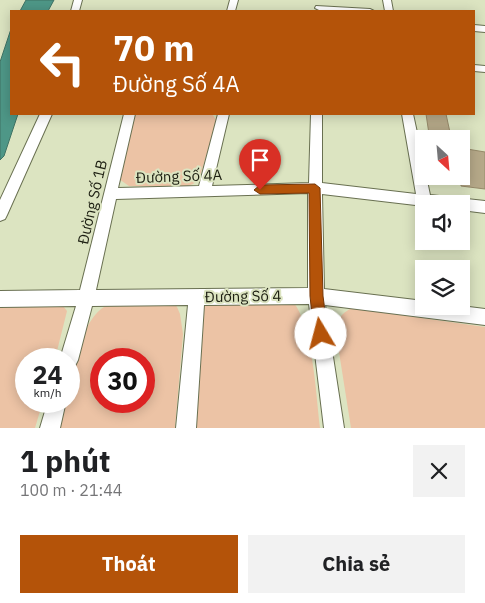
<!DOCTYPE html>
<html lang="vi">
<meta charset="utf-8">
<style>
body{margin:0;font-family:"IBM Plex Sans",sans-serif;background:#f2f2f2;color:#202124;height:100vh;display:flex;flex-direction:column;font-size:19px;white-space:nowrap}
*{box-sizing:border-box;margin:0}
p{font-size:16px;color:#757577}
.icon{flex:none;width:28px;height:28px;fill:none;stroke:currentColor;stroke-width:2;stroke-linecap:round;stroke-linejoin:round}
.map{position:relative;height:428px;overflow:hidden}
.panel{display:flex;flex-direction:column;background:#fff;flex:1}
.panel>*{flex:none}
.hud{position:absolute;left:10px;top:10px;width:465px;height:105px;border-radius:0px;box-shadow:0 2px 12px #0003;background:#b45309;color:#fff;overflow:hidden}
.needle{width:32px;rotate:154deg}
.fabs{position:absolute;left:415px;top:130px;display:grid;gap:10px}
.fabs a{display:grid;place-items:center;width:55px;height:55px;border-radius:0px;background:#fff;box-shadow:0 2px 12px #0003;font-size:25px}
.speed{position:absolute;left:15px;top:348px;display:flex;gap:10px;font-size:25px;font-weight:700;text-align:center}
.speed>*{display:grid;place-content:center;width:65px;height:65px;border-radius:50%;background:#fff;box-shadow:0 2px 12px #0003;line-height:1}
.speed small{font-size:12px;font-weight:400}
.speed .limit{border:8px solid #d22;background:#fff;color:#111}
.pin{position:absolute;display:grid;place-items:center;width:42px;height:42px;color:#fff;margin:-51px -21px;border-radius:50% 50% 50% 0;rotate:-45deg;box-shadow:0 0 5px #0007}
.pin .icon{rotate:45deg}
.me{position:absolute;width:55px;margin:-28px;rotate:352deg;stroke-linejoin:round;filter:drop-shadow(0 0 4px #0008)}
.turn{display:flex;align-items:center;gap:18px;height:105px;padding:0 20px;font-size:22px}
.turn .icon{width:65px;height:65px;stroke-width:2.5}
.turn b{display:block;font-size:35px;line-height:42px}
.round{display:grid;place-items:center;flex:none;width:52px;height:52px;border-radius:0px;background:#f2f2f2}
.headline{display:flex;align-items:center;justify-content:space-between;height:85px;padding:0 20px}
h1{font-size:30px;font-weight:700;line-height:38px}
.button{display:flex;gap:10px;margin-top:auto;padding:10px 20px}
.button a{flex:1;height:58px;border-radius:0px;background:#b45309;color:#fff;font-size:20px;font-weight:700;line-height:58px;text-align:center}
.button a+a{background:#f2f2f2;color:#202124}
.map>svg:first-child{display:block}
.green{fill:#ecc3a5;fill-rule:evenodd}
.water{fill:#4e9787;stroke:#3f7364}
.building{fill:#b6a989;stroke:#978a6a}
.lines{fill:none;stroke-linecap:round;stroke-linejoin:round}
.minor-casing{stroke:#697051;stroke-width:2}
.minor{fill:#fff;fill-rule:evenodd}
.route{fill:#b45309;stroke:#753606}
.labels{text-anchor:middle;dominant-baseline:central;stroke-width:4;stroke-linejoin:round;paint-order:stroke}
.street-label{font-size:15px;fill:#1d1f12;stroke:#dce4c1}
</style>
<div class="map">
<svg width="485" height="428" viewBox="0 0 485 428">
<rect width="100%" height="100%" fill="#dce4c1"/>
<path class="green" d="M137,114H212L217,121L199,179L193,184L185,187L129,186L119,179L133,118Z
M172,301L177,307L180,314L183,334L175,428H58L65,401H69C69,377 82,317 106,306C114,302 159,302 172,301ZM101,359H144V401H101Z
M0,302L63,306L67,311L55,359H26V401H43L35,428H0Z
M293,302C313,325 316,396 320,428H192L204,304Z
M352,308L485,327V428H351L336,333C337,320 340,314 352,308Z"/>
<path class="water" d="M26,0H54L48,11H20Z
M11,29V114H18L4,156L0,160V62Z"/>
<path class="building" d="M426,114H446L451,137L429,134Z
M461,148L485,152V189L461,186Z"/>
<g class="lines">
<defs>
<path id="minor" d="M74,0H82L79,11H71Z
M230,0H238L235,11H227Z
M383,0H391L393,11H385Z
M316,6L370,9L374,11L319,10L315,8Z
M474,25L485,26V32L474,31Z
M474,65L485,66V72L474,71Z
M40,114H52L7,215L5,219L0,221V200Z
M124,114H135L118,188L199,186L218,114H229L212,186L309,183L311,114H322V183L416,194L402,114H413L424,165V176H426L430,195L485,201V213L461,210V204H424V206L322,194L324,289L424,301V306H461L485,309V325L325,305L344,428H324L309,304L204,305L196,428H176L188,305L92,306L78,360L75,366L69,369V359H60L76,306L0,307V291L80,290ZM308,193V288L96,290L116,199Z
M48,401H66L60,428H40Z"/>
</defs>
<use href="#minor" class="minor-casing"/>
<use href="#minor" class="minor"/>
</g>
<path class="route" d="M315,184L320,188L323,296L328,334L326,338L321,341L316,338L314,334L310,296L309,193L260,194L254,190L260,185Z"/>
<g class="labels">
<g class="street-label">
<text transform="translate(179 176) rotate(-2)">Đường Số 4A</text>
<text transform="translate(92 202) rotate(-77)">Đường Số 1B</text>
<text transform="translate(243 296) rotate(-1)">Đường Số 4</text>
</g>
</g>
</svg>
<div class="fabs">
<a><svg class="needle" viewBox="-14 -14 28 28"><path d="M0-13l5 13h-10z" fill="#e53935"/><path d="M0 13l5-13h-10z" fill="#757577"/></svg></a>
<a><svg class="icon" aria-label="sound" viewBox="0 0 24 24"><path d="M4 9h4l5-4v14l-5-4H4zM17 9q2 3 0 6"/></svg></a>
<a><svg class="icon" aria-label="layers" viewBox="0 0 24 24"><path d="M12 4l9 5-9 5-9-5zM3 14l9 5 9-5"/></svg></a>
</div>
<div class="speed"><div>24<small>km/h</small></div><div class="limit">30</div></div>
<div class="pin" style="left:260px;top:190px;background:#d93025"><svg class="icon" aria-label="arrive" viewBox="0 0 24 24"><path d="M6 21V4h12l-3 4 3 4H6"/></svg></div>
<svg class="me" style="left:321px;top:334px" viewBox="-20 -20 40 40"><circle r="19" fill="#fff"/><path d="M0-13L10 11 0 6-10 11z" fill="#b45309"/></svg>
<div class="hud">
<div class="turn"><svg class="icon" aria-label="left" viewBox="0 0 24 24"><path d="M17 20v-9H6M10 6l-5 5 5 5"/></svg><div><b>70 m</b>Đường Số 4A</div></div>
</div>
</div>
<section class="panel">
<div class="headline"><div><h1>1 phút</h1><p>100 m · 21:44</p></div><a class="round"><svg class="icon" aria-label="close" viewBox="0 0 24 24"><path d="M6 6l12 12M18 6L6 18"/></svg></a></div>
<div class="button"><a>Thoát</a><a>Chia sẻ</a></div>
</section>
